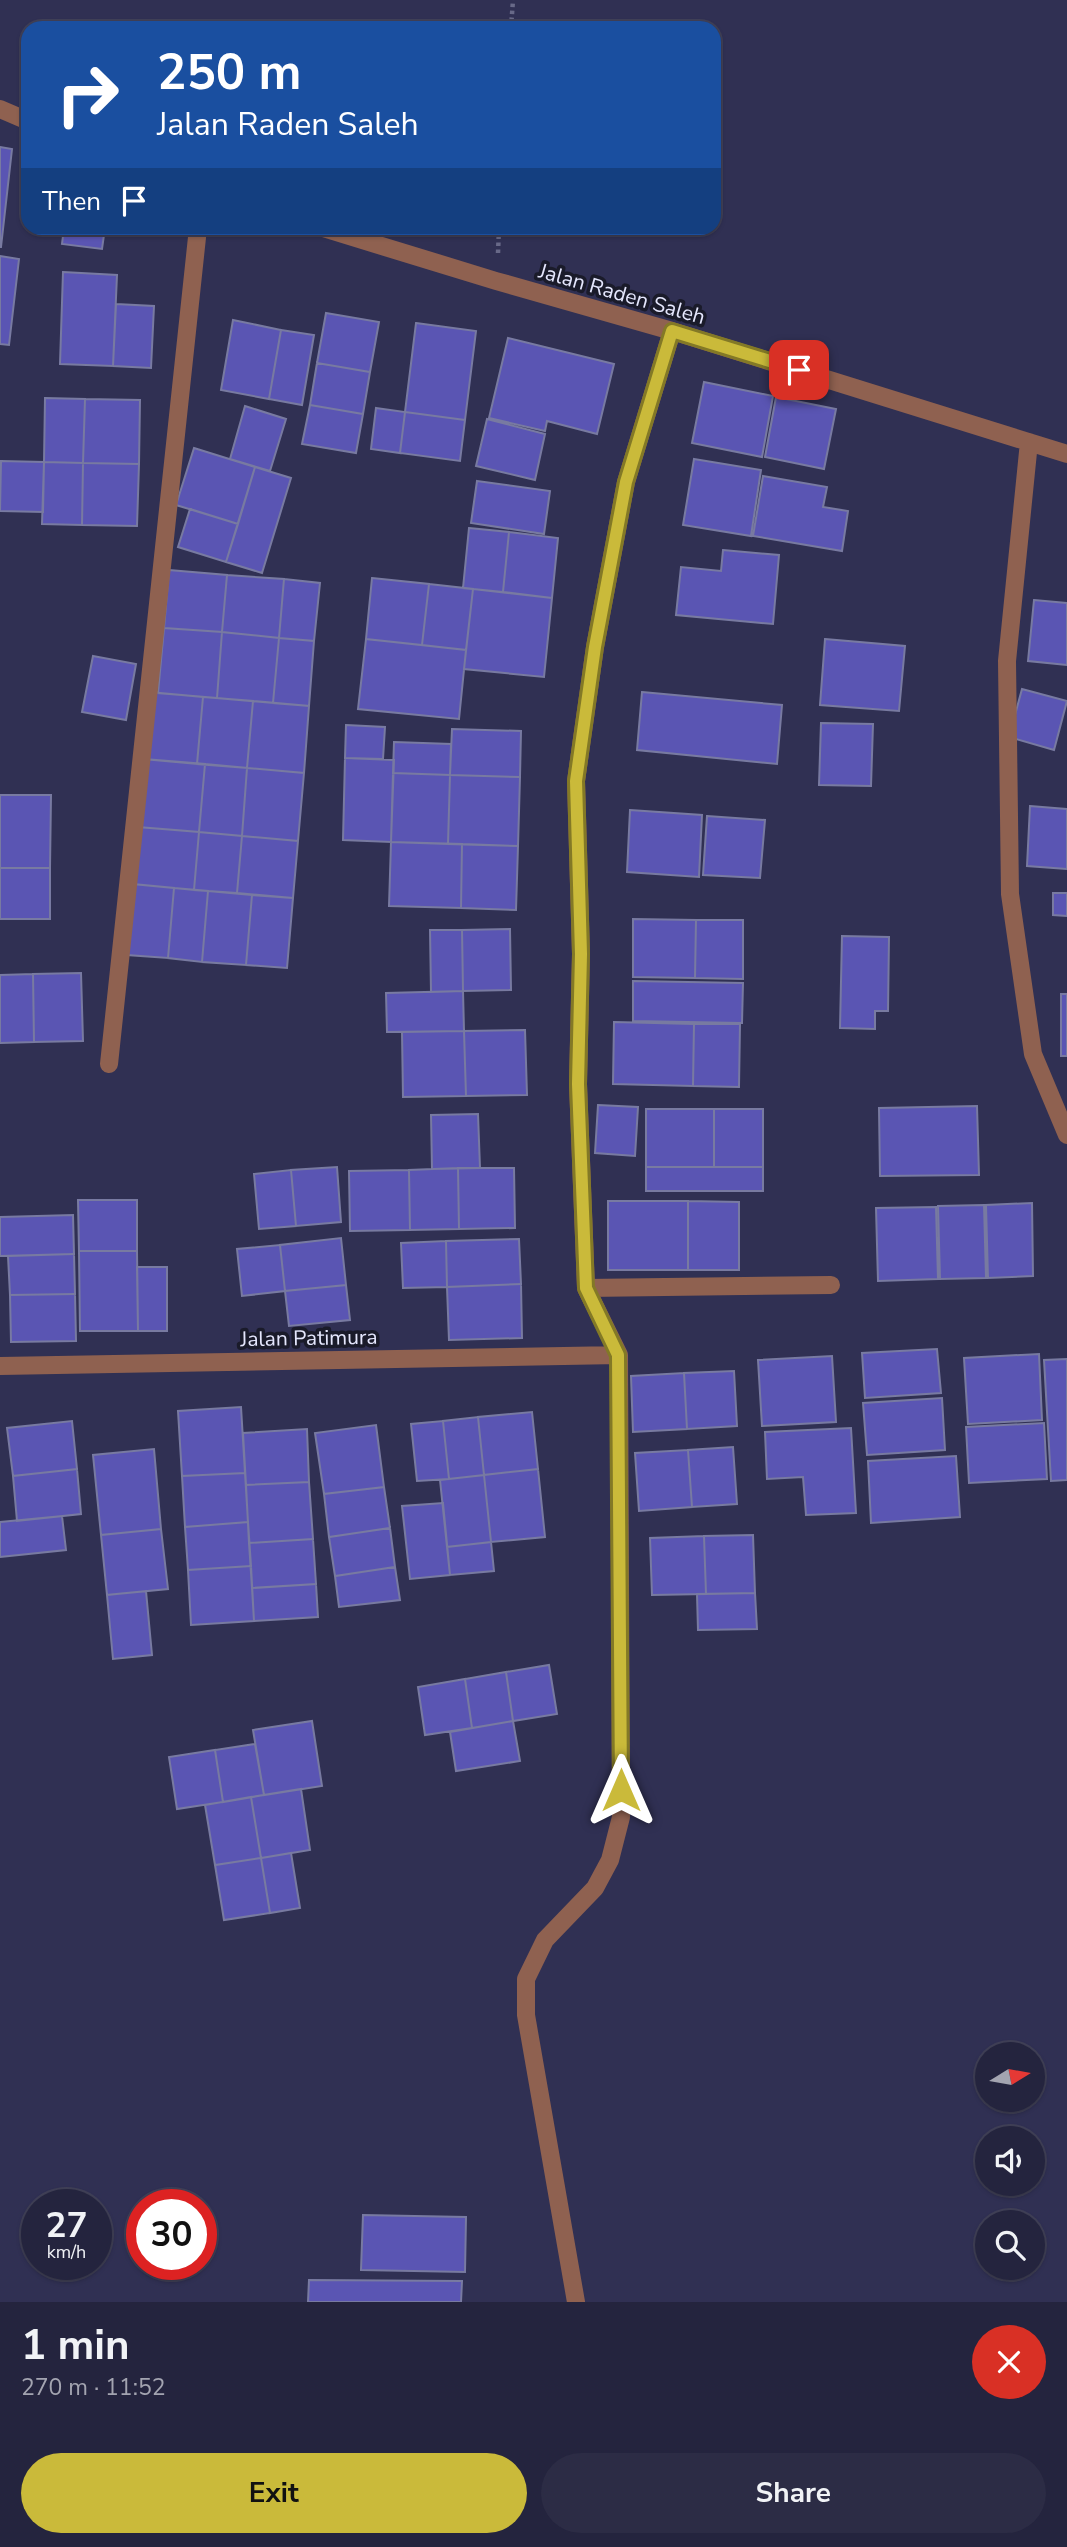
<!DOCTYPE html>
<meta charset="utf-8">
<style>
body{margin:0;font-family:"Nunito Sans",sans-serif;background:#2c2c45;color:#f1f3f6;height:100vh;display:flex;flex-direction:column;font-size:26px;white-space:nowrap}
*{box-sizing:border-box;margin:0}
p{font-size:23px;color:#a3a4b0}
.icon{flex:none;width:38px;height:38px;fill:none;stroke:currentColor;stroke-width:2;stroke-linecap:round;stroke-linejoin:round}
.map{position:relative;height:2302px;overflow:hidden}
.side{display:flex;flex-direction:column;background:#24243e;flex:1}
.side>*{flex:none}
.top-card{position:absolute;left:21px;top:21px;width:700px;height:214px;border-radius:21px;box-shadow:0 2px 5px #0004,0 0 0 2px #414158;background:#1a4fa0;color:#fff;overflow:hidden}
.needle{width:46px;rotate:79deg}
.fabs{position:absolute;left:975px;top:2042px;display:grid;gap:14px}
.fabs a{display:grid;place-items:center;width:70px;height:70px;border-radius:50%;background:#24243e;box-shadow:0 2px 5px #0004,0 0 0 2px #414158;font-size:35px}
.speed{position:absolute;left:21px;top:2189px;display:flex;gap:14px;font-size:35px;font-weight:700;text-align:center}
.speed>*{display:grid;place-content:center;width:91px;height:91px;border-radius:50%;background:#24243e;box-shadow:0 2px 5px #0004,0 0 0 2px #414158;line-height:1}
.speed small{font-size:18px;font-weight:400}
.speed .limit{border:10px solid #d22;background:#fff;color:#111}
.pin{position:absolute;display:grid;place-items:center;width:60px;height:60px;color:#fff;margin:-30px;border-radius:14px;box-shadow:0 4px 10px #0006}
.me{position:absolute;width:77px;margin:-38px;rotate:0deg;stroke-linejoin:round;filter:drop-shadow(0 0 5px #0008)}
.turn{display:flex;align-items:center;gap:24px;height:147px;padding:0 21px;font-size:32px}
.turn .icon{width:91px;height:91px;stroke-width:2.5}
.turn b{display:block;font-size:49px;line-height:60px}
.then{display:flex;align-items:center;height:66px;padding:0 21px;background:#0003;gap:14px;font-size:26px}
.round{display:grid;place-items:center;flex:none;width:74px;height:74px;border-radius:37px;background:#2c2c45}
.overview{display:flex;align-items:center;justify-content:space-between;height:119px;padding:0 21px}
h1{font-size:42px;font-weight:700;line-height:52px}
.action{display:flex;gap:14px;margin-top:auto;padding:14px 21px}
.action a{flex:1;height:80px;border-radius:42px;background:#caba3a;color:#111;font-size:28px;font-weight:700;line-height:80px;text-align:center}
.action a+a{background:#2c2c45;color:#f1f3f6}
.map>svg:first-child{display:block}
.building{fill:#5a55b3;stroke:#787aa1;stroke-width:2}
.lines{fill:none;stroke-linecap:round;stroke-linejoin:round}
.path{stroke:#686988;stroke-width:4.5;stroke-dasharray:3.5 3.5;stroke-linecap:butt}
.minor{stroke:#8f6150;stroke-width:18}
.route-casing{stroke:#837926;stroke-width:18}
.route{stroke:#caba3a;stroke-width:12}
.labels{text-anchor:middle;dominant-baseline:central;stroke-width:7;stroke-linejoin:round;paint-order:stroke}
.street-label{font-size:21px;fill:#e5e7fd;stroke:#1a1b2a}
</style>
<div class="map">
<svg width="1067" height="2302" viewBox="0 0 1067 2302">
<rect width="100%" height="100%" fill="#303053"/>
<path class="building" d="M0,147L12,149L1,247H0Z
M64,228H105L102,249L62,244Z
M0,256L19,259L9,345L0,344Z
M63,272L117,275L113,366L60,364Z
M116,304L154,306L151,368L113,366Z
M326,313L379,322L370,372L317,363Z
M233,320L281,330L269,399L221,390Z
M416,323L476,331L465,420L405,412Z
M281,330L314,335L302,405L269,399Z
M508,338L614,364L597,434L547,421L545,431L489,418Z
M317,363L370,372L363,414L310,405Z
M704,382L773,396L762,457L692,443Z
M776,397L836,409L824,469L765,457Z
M45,398L85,399L83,463L44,462Z
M85,399L140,400L139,464L83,463Z
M310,405L363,414L356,453L302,444Z
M245,406L286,419L270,471L230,459Z
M376,408L405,412L400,453L371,449Z
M405,412L465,420L460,461L400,453Z
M487,419L545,434L535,480L476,466Z
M194,448L255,467L238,524L176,505Z
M694,459L761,470L751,536L683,525Z
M1,461L44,462L43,512L0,511Z
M44,462L83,463L82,525L42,524Z
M83,463L139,464L137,526L82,525Z
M255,467L291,478L262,573L226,562Z
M763,476L827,487L823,507L848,511L842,551L753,536Z
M477,481L550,491L544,534L471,523Z
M190,509L238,524L226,562L178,547Z
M469,528L509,532L503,592L463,588Z
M509,532L558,538L552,598L503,592Z
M723,550L779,555L773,624L676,615L681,567L721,571Z
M169,570L227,575L222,632L164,628Z
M227,575L284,579L279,638L222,632Z
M372,578L429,584L422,645L366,639Z
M284,579L320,583L314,641L279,638Z
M429,584L473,589L466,650L422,645Z
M473,589L552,598L544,677L464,669Z
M1034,600L1067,603V665L1028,661Z
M164,628L222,632L217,698L158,693Z
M222,632L279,638L273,703L217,698Z
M279,638L314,641L309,706L273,703Z
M366,639L466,650L459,719L358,709Z
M825,639L905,646L899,711L820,705Z
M93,656L136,664L126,720L82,712Z
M1022,689L1067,701L1054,750L1009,737Z
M149,692L203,697L197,764L144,759Z
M642,692L782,705L777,764L637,750Z
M203,697L253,701L247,768L197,764Z
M253,701L309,706L304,773L247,768Z
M821,723L873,724L871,786L819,785Z
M346,725L385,727L383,759L345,758Z
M452,729L521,731L520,777L450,775Z
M394,742L451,744L450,775L393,773Z
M345,758L394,760L391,842L343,840Z
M144,759L205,764L199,832L138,827Z
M205,764L247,768L242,836L199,832Z
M247,768L304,773L298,841L242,836Z
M393,773L450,775L448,844L391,842Z
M450,775L520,777L518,846L448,844Z
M0,795H51L50,868H0Z
M1030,806L1067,809V869L1027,866Z
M630,810L702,815L699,877L627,872Z
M707,816L765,820L760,878L703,875Z
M138,827L199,832L194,890L133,884Z
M199,832L242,836L237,893L194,890Z
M242,836L298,841L293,898L237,893Z
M391,842L462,844L461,908L389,906Z
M462,844L518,846L516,910L461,908Z
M0,868H50V919H0Z
M133,884L174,888L168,958L127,955Z
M174,888L208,891L202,962L168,958Z
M208,891L252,895L246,965L202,962Z
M1053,893H1067V916L1053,915Z
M252,895L293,898L287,968L246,965Z
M633,919L696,920L695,978L633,977Z
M696,920H743V979L695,978Z
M510,929L511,990L463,991L462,930Z
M430,930H462L463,991L431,992Z
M842,936L889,937L888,1011H875V1029L840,1028Z
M81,973L83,1041L34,1042L33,974Z
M33,974L34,1042L0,1043V975Z
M633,981L743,983L742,1023L633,1021Z
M463,991L464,1031L387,1032L386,993Z
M1061,994H1067V1056H1061Z
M614,1022L694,1024L693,1086L613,1084Z
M694,1024H740L739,1087L693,1086Z
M525,1030L527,1095L466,1096L464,1031Z
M464,1031L466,1096L403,1097L402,1032Z
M598,1105L638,1107L635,1156L595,1153Z
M977,1106L979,1175L880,1176L879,1108Z
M646,1109H714V1167H646Z
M714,1109H763V1167H714Z
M478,1114L480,1168L432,1169L431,1115Z
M337,1167L341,1222L296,1226L291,1170Z
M646,1167H763V1191H646Z
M458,1168H514L515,1228L459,1229Z
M458,1168L459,1229L410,1230L409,1170Z
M291,1170L296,1226L259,1229L254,1174Z
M409,1170L410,1230L350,1231L349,1171Z
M78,1200H137V1251H79Z
M608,1201H688V1270H608Z
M688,1201L739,1202V1270H688Z
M1032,1203L1033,1276L988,1278L986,1205Z
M984,1205L986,1278L940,1279L938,1206Z
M936,1207L938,1279L878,1281L876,1208Z
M73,1215L74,1254L0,1256V1217Z
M341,1238L346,1285L285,1291L280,1245Z
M519,1239L521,1284L447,1287L446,1241Z
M446,1241L447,1287L403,1288L401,1243Z
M280,1245L285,1291L242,1296L237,1249Z
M79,1251H137L138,1331H80Z
M74,1254L75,1294L10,1295L8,1256Z
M137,1267H167V1331H138Z
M521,1284L522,1338L449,1340L447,1287Z
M346,1285L350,1320L289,1326L285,1291Z
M75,1294L76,1341L11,1342L10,1295Z
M937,1349L941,1393L865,1398L862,1353Z
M1039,1354L1042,1420L968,1424L964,1358Z
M832,1356L836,1422L762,1426L758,1360Z
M1067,1359V1480L1051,1481L1044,1360Z
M734,1371L737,1426L687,1429L684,1373Z
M684,1373L687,1429L633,1432L631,1376Z
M942,1398L945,1450L867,1455L863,1403Z
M241,1407L245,1473L182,1476L178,1411Z
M532,1412L538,1469L484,1475L478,1417Z
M478,1417L484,1475L449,1479L443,1421Z
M72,1421L77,1469L13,1476L7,1428Z
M443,1421L449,1479L417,1481L411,1424Z
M1044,1423L1047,1479L969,1483L966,1427Z
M376,1425L384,1487L324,1494L315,1433Z
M851,1428L856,1513L806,1515L803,1477L767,1479L765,1432Z
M307,1429L309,1482L246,1485L243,1433Z
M733,1447L737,1504L692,1507L688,1450Z
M154,1449L161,1529L101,1535L93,1455Z
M688,1450L692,1507L639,1511L635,1453Z
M956,1456L960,1517L871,1523L868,1461Z
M77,1469L81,1514L17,1521L13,1476Z
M538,1469L545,1537L491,1542L484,1475Z
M245,1473L248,1522L185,1527L182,1476Z
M484,1475L491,1542L447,1547L440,1480Z
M309,1482L313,1539L249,1543L246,1485Z
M384,1487L390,1528L329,1537L324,1494Z
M443,1503L450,1575L410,1579L402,1506Z
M62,1516L66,1550L0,1557V1522Z
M248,1522L251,1566L188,1570L185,1527Z
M390,1528L395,1567L335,1576L329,1537Z
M161,1529L168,1589L107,1595L101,1535Z
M753,1535L755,1593L706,1594L704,1536Z
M704,1536L706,1594L652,1595L650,1538Z
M313,1539L316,1584L252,1588L249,1543Z
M491,1542L494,1571L450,1575L447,1547Z
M251,1566L254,1621L191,1625L188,1570Z
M395,1567L400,1600L339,1607L335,1576Z
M316,1584L318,1617L254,1621L252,1588Z
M146,1591L152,1655L113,1659L107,1595Z
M755,1593L757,1629L698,1630L697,1594Z
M549,1665L557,1714L513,1721L506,1672Z
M506,1672L513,1721L472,1728L465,1679Z
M465,1679L472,1728L425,1735L418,1687Z
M312,1721L322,1786L264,1795L253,1730Z
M513,1721L520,1761L456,1771L450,1732Z
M255,1744L264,1795L223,1802L215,1750Z
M215,1750L223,1802L177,1809L169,1757Z
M301,1789L310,1850L261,1858L251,1797Z
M251,1797L261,1858L215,1865L205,1805Z
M291,1853L300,1908L270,1913L261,1858Z
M261,1858L270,1913L224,1920L215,1865Z
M363,2215L466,2217L465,2272L361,2270Z
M309,2280L462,2281L461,2302H308Z"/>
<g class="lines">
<path class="path" d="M511,28L513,0
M498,253L499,228"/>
<path class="minor" d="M0,109L28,121
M323,228L496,281L672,331L1067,454
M1029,442L1007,661L1010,894L1033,1054L1067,1135
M109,1064L198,228
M586,1288L831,1285
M0,1366L619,1355
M576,2302L526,2015V1979L545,1940L595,1888L610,1860L621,1817L619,1355L586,1288L578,1084L581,954L576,781L595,647L626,482L672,331"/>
</g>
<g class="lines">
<defs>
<path id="route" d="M621,1790L618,1355L586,1288L578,1084L581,954L576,781L595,647L626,482L672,331L799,370"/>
</defs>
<use href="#route" class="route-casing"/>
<use href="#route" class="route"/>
</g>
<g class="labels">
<g class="street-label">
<text transform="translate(622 294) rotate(16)">Jalan Raden Saleh</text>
<text transform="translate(309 1338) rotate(-1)">Jalan Patimura</text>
</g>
</g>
</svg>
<div class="fabs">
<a><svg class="needle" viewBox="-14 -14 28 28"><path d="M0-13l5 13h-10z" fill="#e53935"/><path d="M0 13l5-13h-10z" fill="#a3a4b0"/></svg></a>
<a><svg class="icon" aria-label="sound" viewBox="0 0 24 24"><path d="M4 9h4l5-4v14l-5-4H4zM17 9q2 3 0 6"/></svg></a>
<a><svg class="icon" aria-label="search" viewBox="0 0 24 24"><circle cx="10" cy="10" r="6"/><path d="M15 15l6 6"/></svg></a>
</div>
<div class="speed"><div>27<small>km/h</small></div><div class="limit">30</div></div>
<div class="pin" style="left:799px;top:370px;background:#d93025"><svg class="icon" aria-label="arrive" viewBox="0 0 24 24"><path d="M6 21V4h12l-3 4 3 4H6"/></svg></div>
<svg class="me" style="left:621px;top:1790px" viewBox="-20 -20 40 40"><path d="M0-17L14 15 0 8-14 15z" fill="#caba3a" stroke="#fff" stroke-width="4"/></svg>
<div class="top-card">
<div class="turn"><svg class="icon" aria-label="right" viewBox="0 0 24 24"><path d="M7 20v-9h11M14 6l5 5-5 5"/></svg><div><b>250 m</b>Jalan Raden Saleh</div></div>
<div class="then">Then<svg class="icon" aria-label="arrive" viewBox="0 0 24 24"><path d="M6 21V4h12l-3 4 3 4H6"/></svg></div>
</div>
</div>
<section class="side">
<div class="overview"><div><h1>1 min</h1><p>270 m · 11:52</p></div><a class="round" style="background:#d93025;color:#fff"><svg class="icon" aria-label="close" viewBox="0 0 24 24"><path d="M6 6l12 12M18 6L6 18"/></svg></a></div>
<div class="action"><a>Exit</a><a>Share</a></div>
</section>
